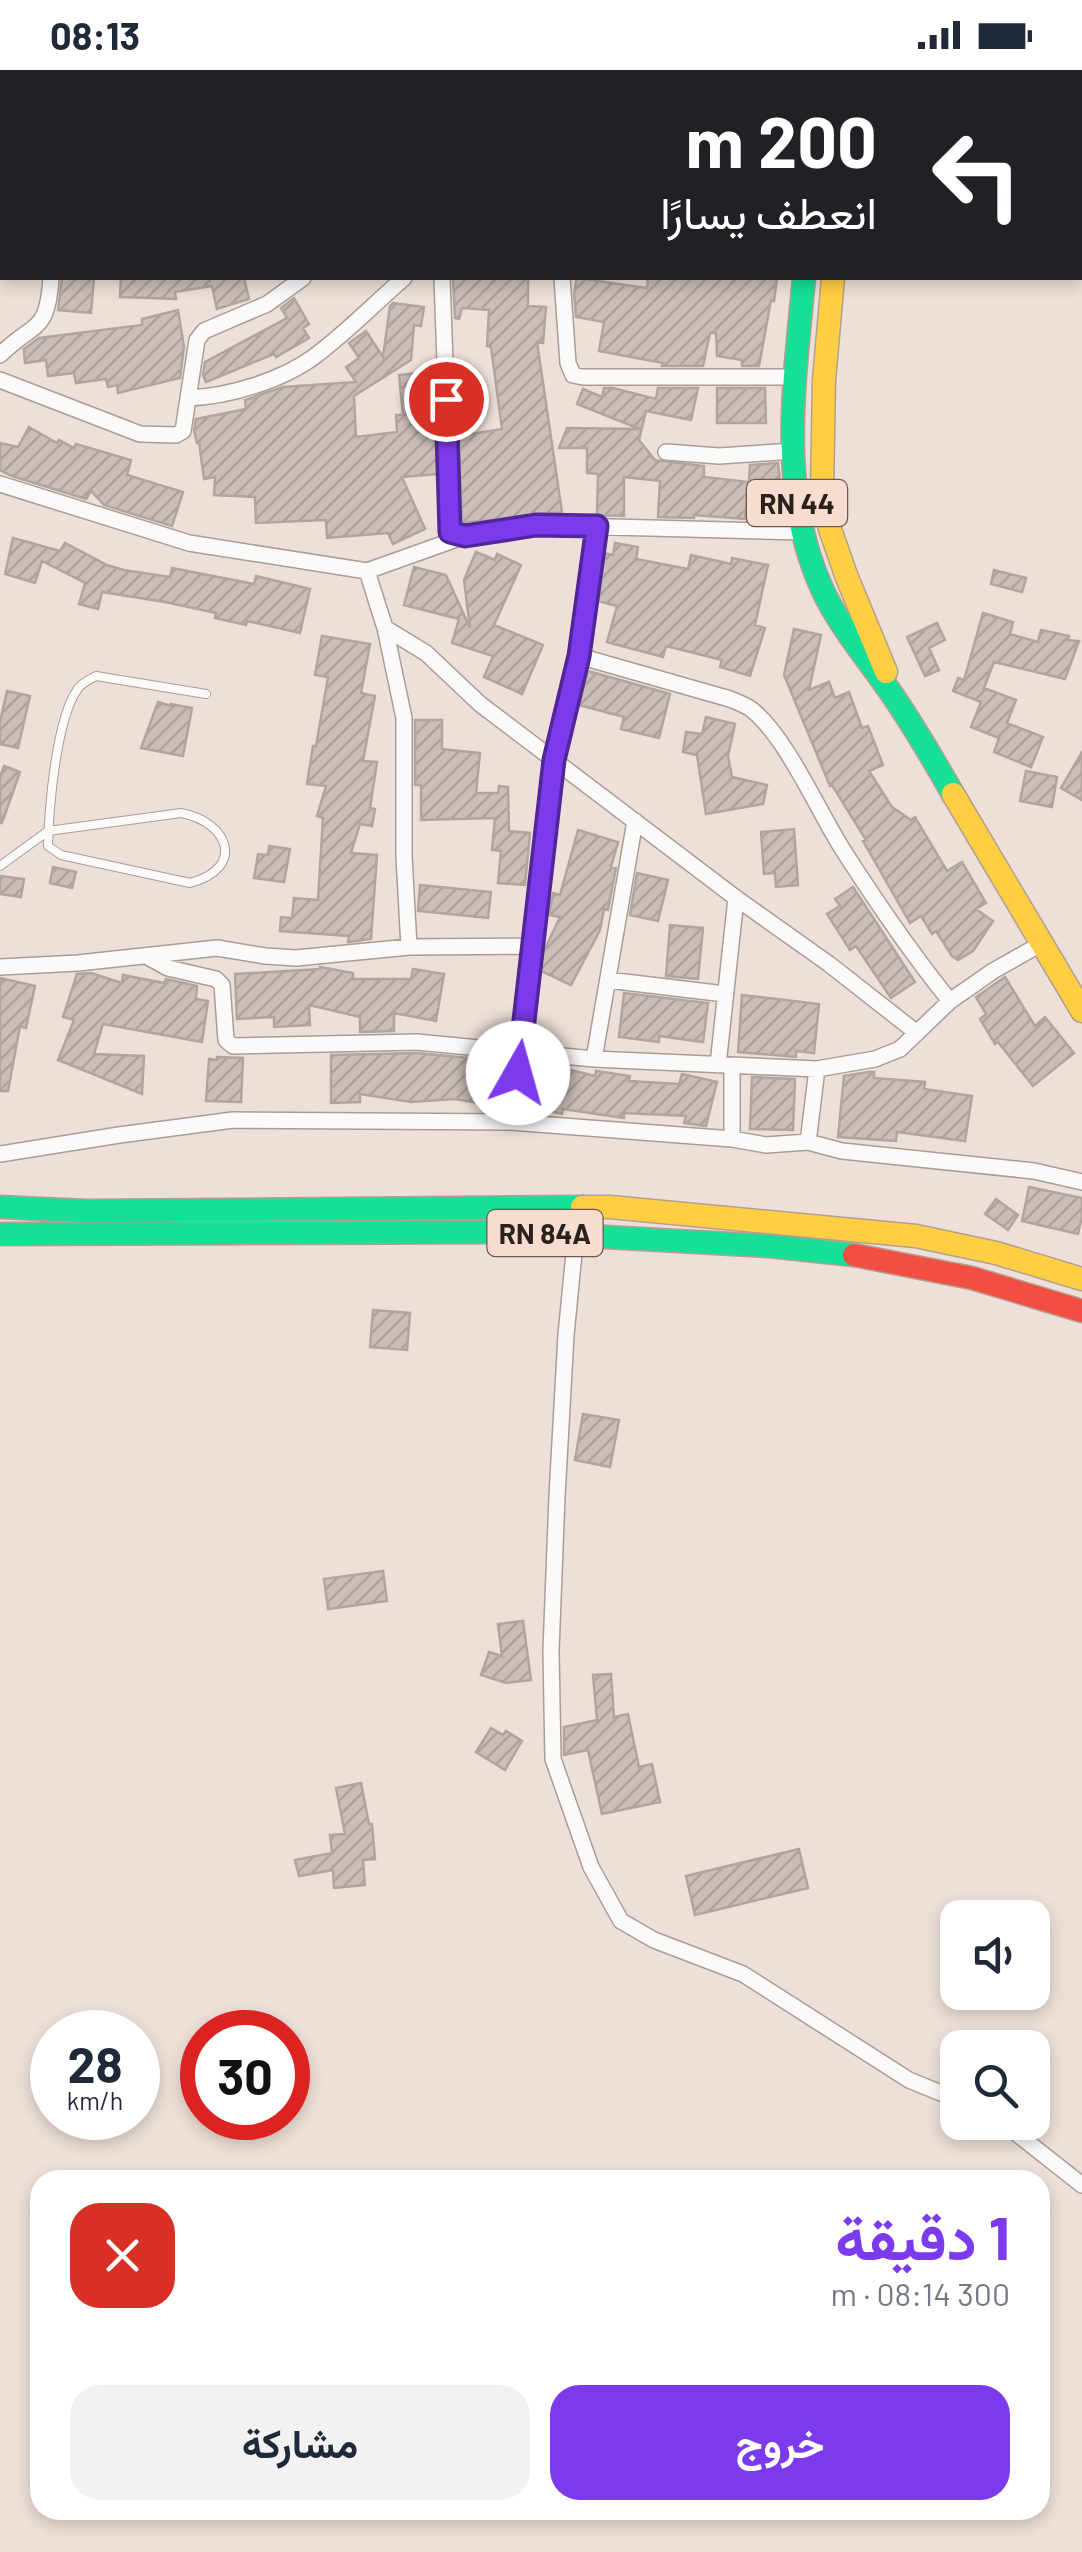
<!DOCTYPE html>
<html lang="ar">
<meta charset="utf-8">
<style>
body{margin:0;font-family:Barlow,Vazirmatn,sans-serif;background:#f2f2f3;color:#1f2937;direction:rtl;height:100vh;display:flex;flex-direction:column;font-size:38px;white-space:nowrap}
*{box-sizing:border-box;margin:0}
p{font-size:32px;color:#747a83}
.icon{flex:none;width:55px;height:55px;fill:none;stroke:currentColor;stroke-width:2;stroke-linecap:round;stroke-linejoin:round}
.map{position:relative;flex:1;overflow:hidden;direction:ltr}
.details{position:absolute;left:30px;top:2100px;width:1020px;height:350px;display:flex;flex-direction:column;background:#fff;border-radius:30px;box-shadow:0 5px 15px #0003;direction:rtl}
.details>*{flex:none}
.banner{position:absolute;left:0px;top:0px;width:1082px;height:210px;box-shadow:0 5px 15px #0003;direction:rtl;background:#202124;color:#fff;overflow:hidden}
.fabs{position:absolute;left:940px;top:1830px;display:grid;gap:20px}
.fabs a{display:grid;place-items:center;width:110px;height:110px;border-radius:20px;background:#fff;box-shadow:0 5px 15px #0003;font-size:50px}
.speed{position:absolute;left:30px;top:1940px;display:flex;gap:20px;font-size:50px;font-weight:700;text-align:center}
.speed>*{display:grid;place-content:center;width:130px;height:130px;border-radius:50%;background:#fff;box-shadow:0 5px 15px #0003;line-height:1}
.speed small{font-size:25px;font-weight:400}
.speed .limit{border:15px solid #d22;background:#fff;color:#111}
.pin{position:absolute;display:grid;place-items:center;width:85px;height:85px;color:#fff;margin:-42px;border:5px solid #fff;border-radius:50%;box-shadow:0 2px 10px #0007}
.me{position:absolute;width:110px;margin:-55px;rotate:7deg;stroke-linejoin:round;filter:drop-shadow(0 0 8px #0008)}
.turn{display:flex;align-items:center;gap:35px;height:210px;padding:0 40px;font-size:45px}
.turn .icon{width:130px;height:130px;stroke-width:2.5}
.turn b{display:block;font-size:70px;line-height:85px}
.round{display:grid;place-items:center;flex:none;width:105px;height:105px;border-radius:30px;background:#f2f2f3}
.headline{display:flex;align-items:center;justify-content:space-between;height:170px;padding:0 40px}
h1{font-size:60px;font-weight:700;line-height:75px;color:#7c3aed}
.primary-button{display:flex;gap:20px;margin-top:auto;padding:20px 40px}
.primary-button a{flex:1;height:115px;border-radius:30px;background:#7c3aed;color:#fff;font-size:40px;font-weight:700;line-height:115px;text-align:center}
.primary-button a+a{background:#f2f2f3;color:#1f2937}
.status{display:flex;justify-content:space-between;align-items:center;height:70px;padding:0 50px;background:#fff;direction:ltr}
.status svg{height:28px;fill:currentColor}
.map>svg:first-child{display:block}
.building{fill:url(#building-hatch);stroke:#b0a59f;stroke-width:2.5}
.lines{fill:none;stroke-linecap:round;stroke-linejoin:round}
.lane-casing{stroke:#a89d98;stroke-width:10}
.street-casing{stroke:#a89d98;stroke-width:18}
.fast-casing{stroke:#b49f93;stroke-width:25}
.slow-casing{stroke:#b49f93;stroke-width:25}
.jam-casing{stroke:#b49f93;stroke-width:25}
.lane{stroke:#fcfaf9;stroke-width:8}
.street{stroke:#fcfaf9;stroke-width:15}
.fast{stroke:#16e098;stroke-width:22}
.slow{stroke:#ffcf43;stroke-width:22}
.jam{stroke:#f24e42;stroke-width:22}
.route-casing{stroke:#51269a;stroke-width:25}
.route{stroke:#7c3aed;stroke-width:18}
.labels{text-anchor:middle;dominant-baseline:central;stroke-width:8;stroke-linejoin:round;paint-order:stroke}
.shield{fill:#f7dccf;stroke:#685952;stroke-width:2.5}
.shield-label{font-size:28px;font-weight:bold;fill:#2b211c}
</style>
<div class="status"><b>08:13</b><svg viewBox="0 0 49 12"><path d="M0 12V9h3v3zM5 12V6h3v6zM10 12V3h3v9zM15 12V0h3v12zM26 1h20v11H26zM47 4h2v5h-2z"/></svg></div>
<div class="map">
<svg width="1082" height="2482" viewBox="0 0 1082 2482">
<defs>
<pattern id="building-hatch" width="6" height="6" patternUnits="userSpaceOnUse" patternTransform="scale(2.5)"><rect width="6" height="6" fill="#cbbeb8"/><path d="M-1 1l2-2M0 6l6-6M5 7l2-2" fill="none" stroke="#aea39e"/></pattern>
</defs>
<rect width="100%" height="100%" fill="#eee0d8"/>
<path class="building" d="M62,208H94L91,243L58,240Z
M121,208H244L249,229L217,239L212,216L175,222L176,229L120,227Z
M453,208H528V236L546,237L543,273L537,272L562,442L462,453L459,366L502,359L491,277L487,276L489,240L462,238L459,249L455,248Z
M577,208L647,218L648,208H777L774,231L771,230L759,296H742V290L717,286L716,263H710L703,296H662L663,293L599,281L604,252L576,247L574,223Z
M294,228L309,254L303,258L309,268L276,287L274,284L206,312L203,305L205,292L287,248L281,238Z
M393,233L424,237L421,256L414,255L411,290L354,326L356,367L397,362L396,345H403L399,305L418,303L421,343L430,342L433,369H436L438,404L402,407L425,459L393,474L388,463L327,468L326,450L256,453L255,427L214,425L215,407L204,409L199,372L197,373L194,360L196,349L246,339L245,330L283,317L356,312L346,297L359,288L349,273L366,261L383,287L390,236Z
M178,240L184,277L180,308L118,323L117,315L108,317L106,309L76,313L74,303L48,306L46,290L25,293L24,279L39,268L142,255V249Z
M604,318H613L656,329L658,318H698L691,350L646,341L639,370L655,390L704,396V407L749,412L745,449L694,445V448L658,447L660,411L624,407V446L597,445L598,404L587,403V378H559L567,358L640,359L577,334L583,319L602,327Z
M717,318H765L766,353H717Z
M29,357L57,373L59,370L74,378L76,374L131,390L127,405L183,422L172,456L104,435L91,421L86,429L12,406L0,400V373L18,377Z
M778,393L780,411L749,410L750,395Z
M13,468L60,481L65,473L107,495L124,500L170,507L172,498L254,514L256,506L310,519L300,563L247,551L246,555L215,548L216,543L165,532L102,522L98,539L79,534L85,513L42,491L35,513L5,504Z
M615,473L638,477L636,489L688,499L691,485L731,494L732,488L768,495L755,555L765,558L750,606L720,597L722,590L666,576L663,587L607,572L617,536L598,531L605,483L613,485Z
M476,482L495,490L497,484L521,495L494,555L543,575L522,624L484,607L493,586L452,573L459,549L404,535L414,497L446,505L470,558L464,510Z
M994,500L1026,508L1022,522L991,514Z
M983,543L1013,552L1010,564L1038,572L1041,560L1069,566L1068,570L1079,571L1065,609L994,592L984,618L1016,630L1007,653L1043,667L1031,697L994,682L999,668L971,657L981,632L953,621L958,608L964,610Z
M937,553L945,570L929,578L939,600L925,606L907,567Z
M794,559L821,565L809,620L829,612L835,628L849,622L862,658L868,656L883,695L869,701L892,737L911,750L915,747L947,801L962,792L986,833L976,839L993,851L973,881L958,890L952,886L936,861L932,864L921,846L910,853L863,771L866,770L832,715L830,716L784,605Z
M322,566L370,574L361,623L375,626L363,691L377,692L370,738L375,739L372,756L360,754L351,783L377,785L371,869L348,872L349,866L280,861L281,847L292,848L294,828L318,830L323,748L317,746L326,716L307,714L313,676H316L328,607L315,605Z
M588,601L670,624L659,668L621,659L624,647L579,635Z
M7,621L30,626L18,678L0,674V652Z
M158,632L171,636V634L192,638L183,686L141,678Z
M706,647L735,654L728,686L732,707L767,715L763,734L706,744L697,685L683,682L686,662L702,664Z
M415,650H442V679L480,683L476,723H498L499,716L508,717L509,761L530,763L525,815L498,813L501,781L492,780L495,748L421,750V715H415Z
M1082,682V730L1061,718Z
M4,696L20,702L2,753H0V707Z
M1026,701L1057,707L1052,737L1020,731Z
M794,759L798,815L776,817L775,803L764,804L761,762Z
M578,760L618,772L611,797L616,798L608,840L604,839L600,860L571,915L541,901L543,883L560,847L549,845L553,823L560,825Z
M269,776L290,779L284,812L254,808L258,784L268,785Z
M53,797L76,802L72,818L50,813Z
M637,803L668,810L658,851L630,845Z
M0,806L24,809L21,827L0,824Z
M420,815L491,822L488,848L418,841Z
M853,817L915,912L891,928L856,876L850,880L827,844L840,836L835,829Z
M670,855L703,858L698,909L666,906Z
M320,897L353,903V909H411L413,899L444,904L436,951L394,943V961L360,962V947L309,935L310,955L274,957V947L237,949L235,904L320,899Z
M91,903L122,913L123,905L164,913L166,909L197,916L196,929L208,931L202,972L103,954L94,984L144,986L142,1024L58,990L74,950L63,947L77,904Z
M1005,907L1035,956L1045,947L1074,983L1033,1016L998,972L995,974L980,949L986,944L976,927Z
M0,908L35,916L26,958L20,956L8,1021H0Z
M624,923L708,933L703,972L659,966V972L619,967Z
M742,925L819,934L814,983L796,981V987L738,982Z
M417,983L491,990L485,1034L455,1029L411,1032L360,1024V1032L331,1033V985Z
M217,987L243,988L241,1032L206,1031L209,989L217,990Z
M530,994L554,996L595,1006L596,1001L630,1006L629,1011L679,1014L682,1004L717,1012L706,1056L684,1053L686,1046L624,1043V1048L563,1039L562,1044L525,1035Z
M868,1002H874V1008L925,1012L924,1019L972,1026L965,1071L897,1062L896,1071L838,1067L844,1006Z
M752,1007L795,1009L793,1060L750,1059Z
M1029,1117L1082,1128V1146L1078,1164L1022,1151Z
M996,1129L1018,1145L1008,1160L985,1144Z
M373,1240L410,1243L407,1280L370,1277Z
M583,1344L619,1350L610,1397L575,1390Z
M383,1501L387,1531L328,1539L324,1509Z
M523,1551L531,1610L506,1613L481,1605L489,1582L502,1586L498,1554Z
M611,1604L614,1647L628,1644L639,1697L652,1694L660,1732L602,1744L588,1680L564,1685V1657L597,1650L593,1605Z
M491,1658L503,1665L506,1661L522,1671L505,1700L476,1682Z
M361,1713L369,1754H372L375,1789L363,1790L365,1815L334,1818L333,1800L299,1806L295,1790L332,1783L330,1765L345,1764L336,1718Z
M799,1779L808,1818L695,1845L686,1806Z"/>
<g class="lines">
<defs>
<path id="lane" d="M0,796L48,761L181,743C229,752 246,798 190,813L61,785L48,776C49,737 56,651 77,620C81,613 89,610 96,606L206,624"/>
<path id="street" d="M538,0V2
M55,2L56,0
M467,2L469,0
M0,46L2,47
M0,110L2,106
M0,175H2
M442,208L451,462L465,466
M562,208L568,293L573,305L583,307H795
M0,285C35,250 47,265 51,208
M0,310L140,364L176,365L183,361L197,270L204,261L267,234L303,208
M188,328C228,327 283,310 315,286C346,263 375,233 404,208
M666,382L719,386L794,381
M0,414L189,473L367,501L465,466L536,455L802,462
M367,501L385,558L404,648V786L409,877
M385,558L426,583L480,634L736,828L829,894L917,963
M579,586L730,629C737,632 745,635 751,639C786,666 818,741 843,780C877,833 911,883 950,931
M148,887L168,898L216,909L222,915L226,970L233,976L417,972L594,989L817,999L875,989L900,979L950,931L993,901L1039,875
M0,897L78,893L217,878L265,886L296,888L409,877L534,876
M608,910L725,924
M594,989L635,751
M718,995L736,828
M511,1052L518,1003L554,690L579,586L597,456
M732,1069V996
M808,1072L817,999
M0,1084L119,1065L233,1050L511,1052L732,1069L766,1075L808,1072L842,1081L1034,1101L1082,1112
M576,1163L566,1265L557,1426L551,1581L553,1689L591,1797L621,1851L654,1870L743,1904L909,2010L958,2030
M1002,2052L1082,2115"/>
<path id="fast" d="M854,0V2
M804,208C794,316 776,431 828,531C845,563 868,590 889,620C912,653 933,689 953,724
M0,1137L86,1141L582,1137
M0,1164L515,1162L769,1176L854,1185"/>
<path id="slow" d="M825,0V2
M833,208L824,310L822,421L830,459L846,505L886,602
M953,724L1082,941
M582,1137H610L916,1166L996,1183L1082,1209"/>
<path id="jam" d="M854,1185L972,1208L1082,1241"/>
</defs>
<use href="#lane" class="lane-casing"/>
<use href="#street" class="street-casing"/>
<use href="#fast" class="fast-casing"/>
<use href="#slow" class="slow-casing"/>
<use href="#jam" class="jam-casing"/>
<use href="#lane" class="lane"/>
<use href="#street" class="street"/>
<use href="#fast" class="fast"/>
<use href="#slow" class="slow"/>
<use href="#jam" class="jam"/>
</g>
<g class="lines">
<defs>
<path id="route" d="M446,329L450,462L465,466L536,455L597,456L579,586L554,690L518,1003"/>
</defs>
<use href="#route" class="route-casing"/>
<use href="#route" class="route"/>
</g>
<g class="labels">
<g class="shield">
<rect x="747" y="410" width="100" height="46" rx="8"/>
<rect x="487.5" y="1140" width="115" height="46" rx="8"/>
</g>
<g class="shield-label">
<text x="797" y="433">RN 44</text>
<text x="545" y="1163">RN 84A</text>
</g>
</g>
</svg>
<div class="fabs">
<a><svg class="icon" aria-label="sound" viewBox="0 0 24 24"><path d="M4 9h4l5-4v14l-5-4H4zM17 9q2 3 0 6"/></svg></a>
<a><svg class="icon" aria-label="search" viewBox="0 0 24 24"><circle cx="10" cy="10" r="6"/><path d="M15 15l6 6"/></svg></a>
</div>
<div class="speed"><div>28<small>km/h</small></div><div class="limit">30</div></div>
<div class="pin" style="left:446px;top:329px;background:#d93025"><svg class="icon" aria-label="arrive" viewBox="0 0 24 24"><path d="M6 21V4h12l-3 4 3 4H6"/></svg></div>
<svg class="me" style="left:518px;top:1003px" viewBox="-20 -20 40 40"><circle r="19" fill="#fff"/><path d="M0-13L10 11 0 6-10 11z" fill="#7c3aed"/></svg>
<div class="banner">
<div class="turn"><svg class="icon" aria-label="left" viewBox="0 0 24 24"><path d="M17 20v-9H6M10 6l-5 5 5 5"/></svg><div><b>200 m</b>انعطف يسارًا</div></div>
</div>
<section class="details">
<div class="headline"><div><h1>1 دقيقة</h1><p>300 m · 08:14</p></div><a class="round" style="background:#d93025;color:#fff"><svg class="icon" aria-label="close" viewBox="0 0 24 24"><path d="M6 6l12 12M18 6L6 18"/></svg></a></div>
<div class="primary-button"><a>خروج</a><a>مشاركة</a></div>
</section>
</div>
